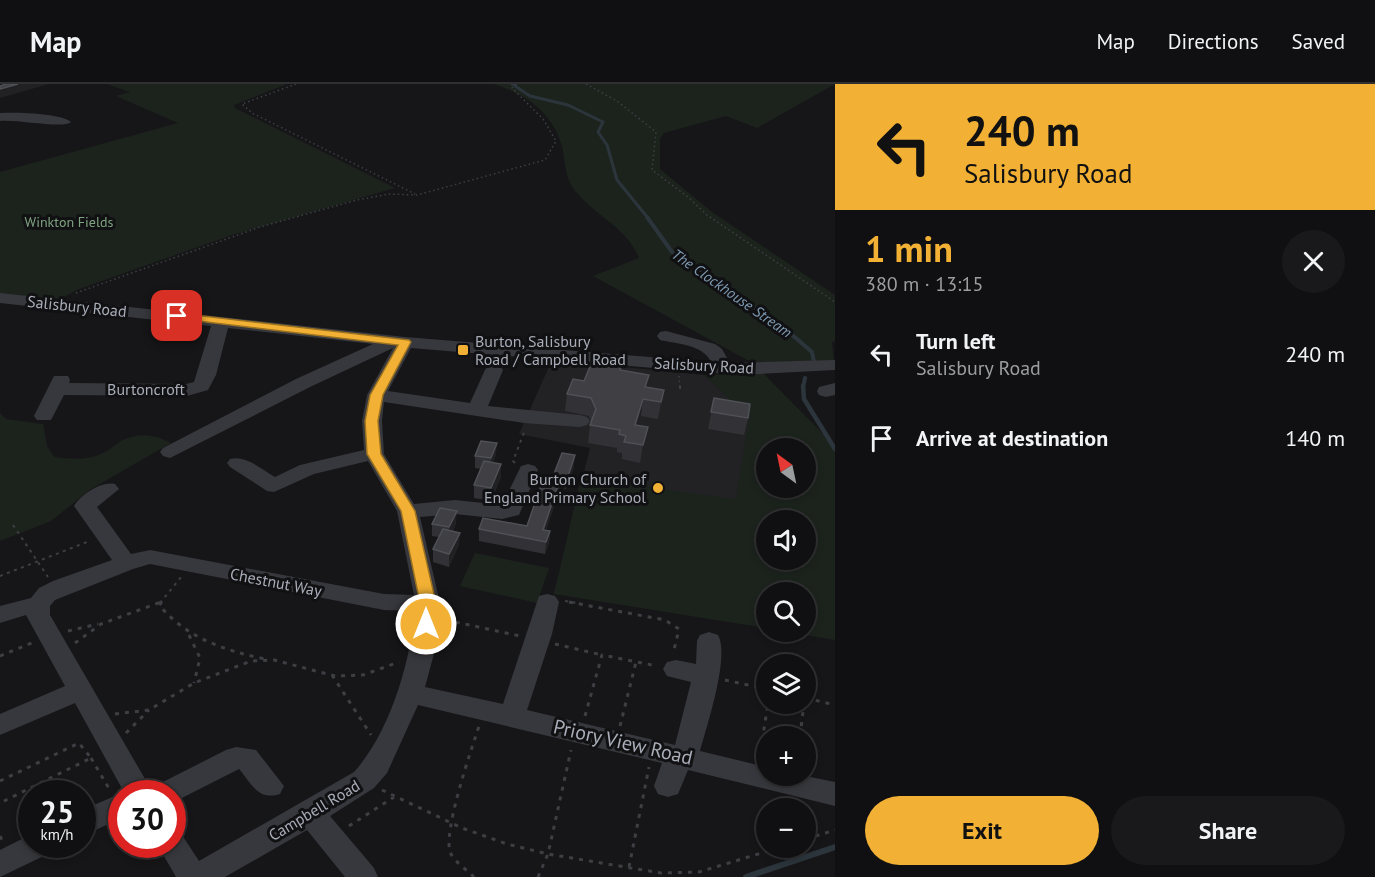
<!DOCTYPE html>
<meta charset="utf-8">
<style>
body{margin:0;font-family:"PT Sans",sans-serif;background:#19191b;color:#f1f3f6;height:100vh;display:flex;flex-direction:column;font-size:22px;white-space:nowrap}
*{box-sizing:border-box;margin:0}
p{font-size:20px;color:#9c9d9f}
.icon{flex:none;width:33px;height:33px;fill:none;stroke:currentColor;stroke-width:2;stroke-linecap:round;stroke-linejoin:round}
.map{position:relative;flex:1;overflow:hidden}
.details{display:flex;flex-direction:column;background:#101012;width:540px}
.details>*{flex:none}
.top-card{background:#f2b134;color:#111;overflow:hidden}
.needle{width:39px;rotate:327deg}
.fabs{position:absolute;left:756px;top:354px;display:grid;gap:12px}
.fabs a{display:grid;place-items:center;width:60px;height:60px;border-radius:50%;background:#101012;box-shadow:0 3px 9px #0003,0 0 0 2px #303032;font-size:30px}
.speed{position:absolute;left:18px;top:696px;display:flex;gap:12px;font-size:30px;font-weight:700;text-align:center}
.speed>*{display:grid;place-content:center;width:78px;height:78px;border-radius:50%;background:#101012;box-shadow:0 3px 9px #0003,0 0 0 2px #303032;line-height:1}
.speed small{font-size:15px;font-weight:400}
.speed .limit{border:9px solid #d22;background:#fff;color:#111}
.pin{position:absolute;display:grid;place-items:center;width:51px;height:51px;color:#fff;margin:-26px;border-radius:12px;box-shadow:0 3px 9px #0006}
.me{position:absolute;width:66px;margin:-33px;rotate:0deg;stroke-linejoin:round;filter:drop-shadow(0 0 4px #0008)}
.turn{display:flex;align-items:center;gap:21px;height:126px;padding:0 30px;font-size:27px}
.turn .icon{width:78px;height:78px;stroke-width:2.5}
.turn b{display:block;font-size:42px;line-height:51px}
.round{display:grid;place-items:center;flex:none;width:63px;height:63px;border-radius:32px;background:#19191b}
.head{display:flex;align-items:center;justify-content:space-between;height:102px;padding:0 30px}
h1{font-size:36px;font-weight:700;line-height:45px;color:#f2b134}
.primary-button{display:flex;gap:12px;margin-top:auto;padding:12px 30px}
.primary-button a{flex:1;height:69px;border-radius:36px;background:#f2b134;color:#111;font-size:24px;font-weight:700;line-height:69px;text-align:center}
.primary-button a+a{background:#19191b;color:#f1f3f6}
ul{padding:0;list-style:none}
li{display:flex;align-items:center;gap:18px;height:84px;padding:0 30px}
li div{flex:1}
li b{display:block;font-size:22px}
li em{font-style:normal}
header{display:flex;align-items:center;gap:36px;box-sizing:border-box;height:84px;padding:0 30px;background:#101012;border-bottom:2px solid #303032}
header strong{font-size:28px}
nav{display:flex;gap:33px;margin-inline-start:auto;font-size:21px}
main{display:flex;flex:1;min-height:0}
.map>svg:first-child{display:block}
.built{fill:#222225}
.green{fill:#1c231d;fill-rule:evenodd}
.lines{fill:none;stroke-linecap:round;stroke-linejoin:round}
.stream-far3{stroke:#2c353c;stroke-width:3}
.stream-far2{stroke:#2c353c;stroke-width:4}
.stream-far1{stroke:#2c353c;stroke-width:4.5}
.stream{stroke:#2c353c;stroke-width:6}
.path-far2{stroke:#3d3f44;stroke-width:1.5;stroke-dasharray:1.5 3;stroke-linecap:butt}
.path-far1{stroke:#3d3f44;stroke-width:2;stroke-dasharray:3 4.5;stroke-linecap:butt}
.path{stroke:#3d3f44;stroke-width:3;stroke-dasharray:4 6;stroke-linecap:butt}
.minor{fill:#37383d;fill-rule:evenodd}
.wall{fill:#323236}
.shaded-wall{fill:#212124}
.building{fill:#3f3f44;stroke:#4f5156;stroke-width:1.5}
.route{fill:#f2b134;stroke:#9d7322;stroke-width:1.5}
.poi-dot{fill:#f2b134;stroke:#111113;stroke-width:2}
.labels{text-anchor:middle;dominant-baseline:central;stroke-width:6;stroke-linejoin:round;paint-order:stroke}
.far-park-label{font-size:14px;fill:#7fa381;stroke:#111113}
.far-water-label{font-size:15px;font-style:italic;fill:#7f9bb3;stroke:#111113}
.street-label{font-size:16px;fill:#a8adb8;stroke:#111113}
.poi-label{font-size:16px;fill:#a8adb8;stroke:#111113;text-anchor:start}
.near-street-label{font-size:20px;fill:#a8adb8;stroke:#111113}
</style>
<header>
<strong>Map</strong>
<nav><a>Map</a><a>Directions</a><a>Saved</a></nav>
</header>
<main>
<div class="map">
<svg width="835" height="793" viewBox="0 0 835 793">
<rect width="100%" height="100%" fill="#161618"/>
<path class="built" d="M552,276L704,291L750,333L736,415L554,510L590,364L519,350Z"/>
<path class="green" d="M107,0H287L234,21L235,24L395,104L232,151L79,205L60,215L0,210V88L178,39L116,12L130,8Z
M494,0H835L757,44L726,32L664,49L660,55V85L712,128L835,211V257L832,258L834,278H751L593,192L639,174C627,144 597,133 577,109C564,95 566,78 562,62C552,28 527,11 494,0Z
M762,288L835,362V556L788,548H806V508H766V544L554,510L581,394L736,415L749,333L704,291ZM766,364H806V404H766ZM766,436H806V476H766Z
M0,329L6,335L43,340L47,362L54,373C72,375 88,377 105,368C111,365 116,360 121,357C138,348 155,350 171,359L91,405L51,437L0,457Z
M475,469L549,484L537,519L460,502Z"/>
<g class="lines">
<path class="stream-far3" d="M512,0L530,12L568,21L603,38L598,48L607,61L617,96L648,134"/>
<path class="stream-far2" d="M647,133L672,168L776,237L812,268L814,278
M803,304L805,294"/>
<path class="stream-far1" d="M803,302L804,315L835,365"/>
<path class="stream" d="M746,793L835,763"/>
<path class="path-far2" d="M296,0L242,20L252,29L415,110
M586,0L617,17L656,48L652,86L688,113L707,131L835,218
M76,209L260,143L357,116L389,110L417,111L545,76L556,57L543,35L512,4L517,0
M679,292L680,304"/>
<path class="path-far1" d="M680,302V306
M515,379L513,377L525,346
M13,441L48,493
M0,492L87,458
M565,517L577,519
M158,519L161,518
M160,519L182,492"/>
<path class="path" d="M162,518L159,521C187,554 223,566 265,575
M569,518L665,536L679,545L673,570
M446,536L520,552
M68,547L98,540
M189,551L200,574L194,599
M75,559L101,540L161,518
M555,560L602,571
M0,572L34,558
M332,591L371,651
M725,596L766,605
M806,614L835,621
M115,630L149,626L194,599L251,577L274,576L335,592L363,591L399,578
M585,632L602,571L657,582
M620,642L636,578
M126,649L149,626
M800,652L804,620
M91,674L111,708
M759,676L768,620
M0,697L79,659L91,674L0,719
M382,706L462,744L507,760L548,770L661,789L699,788L778,764
M349,742L394,713
M0,752L3,758
M806,755L835,746
M629,783L649,683
M474,793C467,786 455,778 451,770C441,752 472,664 479,642
M538,793L548,770L571,666"/>
<path class="minor" d="M0,29C15,28 61,29 71,38C64,45 16,35 0,37Z
M0,209L405,253L711,278C703,260 676,260 660,256L657,252L660,248L666,247L715,260L722,265L730,279L835,276V286L739,291L411,264L388,307L470,319L485,286L488,282H500L503,286L488,322L580,331L587,333L590,337L587,341L580,343L524,339L384,318L382,337L384,370L414,420L455,416L502,421L521,382L528,380L535,382L538,386L519,431L502,435L455,430L420,433L440,519L436,562L425,603L503,620L539,512L547,510L555,512L559,518L552,550L527,626L675,661L691,598L667,592L663,585L667,578L676,576L696,580L697,557L700,551L709,548L718,551C730,572 707,641 700,667L766,683V692H805L835,698V722L688,686L678,710L668,713L658,710L654,702L662,679L418,621L387,689L374,704L330,732L374,784L378,793H345L307,746L225,793H176L157,760H172V748L182,751L199,777L354,688C390,648 410,579 415,527L384,526L150,480L133,485L55,516L50,522V531L152,707L155,702L226,666L236,663L256,666L284,702L280,710C258,717 252,700 239,685L172,719V710H125L75,619L0,651V630L65,602L26,531L0,539V522L31,514L39,504L53,497L112,476L74,422C82,410 101,397 115,400L119,405L97,423L131,470L150,466L384,510L414,511L397,427L368,377L314,390L274,408L267,407L230,383L227,379L230,375C246,371 261,385 275,393L300,381L364,366L362,337L367,311L393,264L310,303L170,374L163,372L160,368L163,364L296,295L373,260L228,244L216,291L208,306L187,312L64,311L51,336H37L34,332L54,292H68L70,296L69,299L186,300L194,298L211,242L0,219Z
M835,299V311L826,313L819,311L817,307L819,303Z
M122,709V734L82,752V726Z
M32,750V760H55L50,769L0,793V766Z"/>
</g>
<path class="wall" d="M620,286L648,303L664,306L661,323L658,335L641,332L638,342L646,361L640,379L622,375V369L617,368V364L588,359L590,341L591,337L589,332L565,327L567,310L584,297Z
M714,314L748,334L744,351L708,345Z
M496,371L493,379L501,380V393L491,417L474,414V401L481,385L475,384V372Z
M574,383L566,405L560,403L559,408L546,446L550,447L549,459L545,470L479,457V445L527,442L554,395V390Z
M456,439L453,447L459,461L449,483L433,478V465L439,453L432,452V440Z"/>
<path class="shaded-wall" d="M18,0H49L0,14V5Z
M664,306L661,323L658,335L661,318Z
M643,315L641,332L633,359L635,341Z
M648,343L646,361L640,379L643,361Z
M497,359L496,371L490,386L491,374Z
M575,371L574,383L566,405L568,392Z
M501,380V393L491,417V404Z
M560,396L559,408L542,458L543,446Z
M457,427L456,439L449,455V443Z
M550,447L549,459L545,470L546,458Z
M460,449L459,461L449,483V470Z"/>
<path class="building" d="M6,0H18L0,5V2Z
M592,278L621,282L620,286L649,291L645,303L664,306L661,318L643,315L635,341L648,343L643,361L624,358L626,352L619,350L620,346L590,341L596,325L591,314L567,310L573,295L584,297Z
M714,314L750,320L748,334L711,328Z
M481,357L497,359L491,374L475,372Z
M562,369L575,371L568,392L554,390Z
M484,377L501,380L491,404L474,401Z
M544,393L560,396L543,446L550,447L546,458L479,445L483,434L527,442Z
M440,424L457,427L449,443L432,440Z
M443,445L460,449L449,470L433,465Z"/>
<path class="route" d="M177,229L409,256L411,258L383,311L378,337L381,370L415,427L436,519L432,544H421L418,540L420,519L401,427L367,370L365,337L370,311L398,261L173,234L172,232Z"/>
<g class="poi-dot">
<rect x="457" y="260" width="12" height="12" rx="3"/>
<circle cx="658" cy="404" r="6"/>
</g>
<g class="labels">
<g class="far-park-label">
<text x="69" y="138">Winkton Fields</text>
</g>
<g class="far-water-label">
<text transform="translate(732 209) rotate(35)">The Clockhouse Stream</text>
</g>
<g class="street-label">
<text transform="translate(77 222) rotate(6)">Salisbury Road</text>
<text transform="translate(704 281) rotate(3)">Salisbury Road</text>
<text x="146" y="305">Burtoncroft</text>
<text transform="translate(276 498) rotate(11)">Chestnut Way</text>
<text transform="translate(314 726) rotate(-31)">Campbell Road</text>
</g>
<g class="poi-label">
<text x="475" y="257">Burton, Salisbury<tspan x="475" dy="18">Road / Campbell Road</tspan></text>
<text x="646" y="395" text-anchor="end">Burton Church of<tspan x="646" dy="18">England Primary School</tspan></text>
</g>
<g class="near-street-label">
<text transform="translate(623 658) rotate(13)">Priory View Road</text>
</g>
</g>
</svg>
<div class="fabs">
<a><svg class="needle" viewBox="-14 -14 28 28"><path d="M0-13l5 13h-10z" fill="#e53935"/><path d="M0 13l5-13h-10z" fill="#9c9d9f"/></svg></a>
<a><svg class="icon" aria-label="sound" viewBox="0 0 24 24"><path d="M4 9h4l5-4v14l-5-4H4zM17 9q2 3 0 6"/></svg></a>
<a><svg class="icon" aria-label="search" viewBox="0 0 24 24"><circle cx="10" cy="10" r="6"/><path d="M15 15l6 6"/></svg></a>
<a><svg class="icon" aria-label="layers" viewBox="0 0 24 24"><path d="M12 4l9 5-9 5-9-5zM3 14l9 5 9-5"/></svg></a>
<a>+</a>
<a>−</a>
</div>
<div class="speed"><div>25<small>km/h</small></div><div class="limit">30</div></div>
<div class="pin" style="left:177px;top:232px;background:#d93025"><svg class="icon" aria-label="arrive" viewBox="0 0 24 24"><path d="M6 21V4h12l-3 4 3 4H6"/></svg></div>
<svg class="me" style="left:426px;top:540px" viewBox="-20 -20 40 40"><circle r="17" fill="#f2b134" stroke="#fff" stroke-width="3"/><path d="M0-11L8 9 0 5-8 9z" fill="#fff"/></svg>
</div>
<section class="details">
<div class="top-card">
<div class="turn"><svg class="icon" aria-label="left" viewBox="0 0 24 24"><path d="M17 20v-9H6M10 6l-5 5 5 5"/></svg><div><b>240 m</b>Salisbury Road</div></div>
</div>
<div class="head"><div><h1>1 min</h1><p>380 m · 13:15</p></div><a class="round"><svg class="icon" aria-label="close" viewBox="0 0 24 24"><path d="M6 6l12 12M18 6L6 18"/></svg></a></div>
<ul>
<li><svg class="icon" aria-label="left" viewBox="0 0 24 24"><path d="M17 20v-9H6M10 6l-5 5 5 5"/></svg><div><b>Turn left</b><p>Salisbury Road</p></div><em>240 m</em></li>
<li><svg class="icon" aria-label="arrive" viewBox="0 0 24 24"><path d="M6 21V4h12l-3 4 3 4H6"/></svg><div><b>Arrive at destination</b></div><em>140 m</em></li>
</ul>
<div class="primary-button"><a>Exit</a><a>Share</a></div>
</section>
</main>
